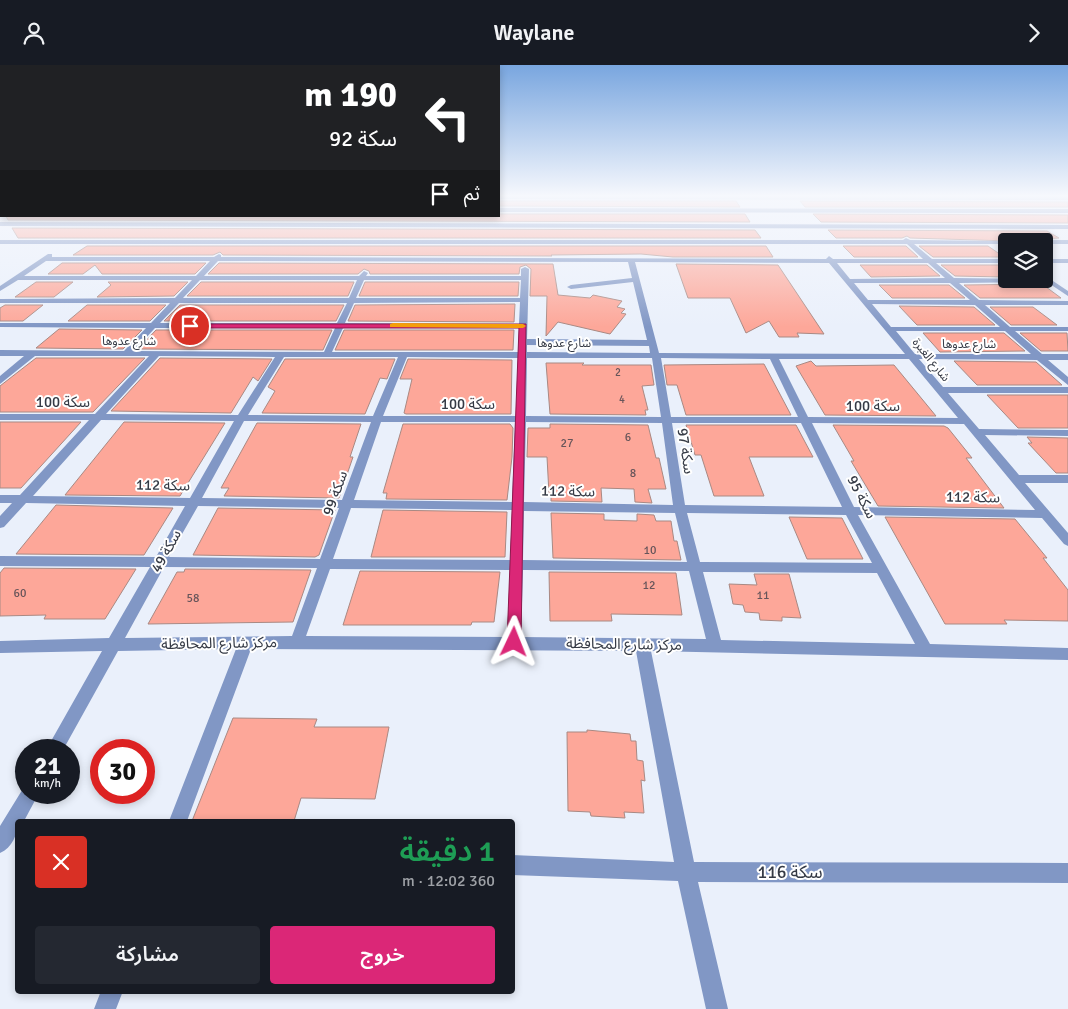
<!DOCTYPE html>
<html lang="ar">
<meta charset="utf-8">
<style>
body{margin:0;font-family:Signika,"Noto Sans Arabic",sans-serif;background:#242831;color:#f1f3f6;direction:rtl;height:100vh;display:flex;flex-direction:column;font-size:19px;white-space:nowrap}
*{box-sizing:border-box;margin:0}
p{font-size:16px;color:#9ea1a6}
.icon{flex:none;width:28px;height:28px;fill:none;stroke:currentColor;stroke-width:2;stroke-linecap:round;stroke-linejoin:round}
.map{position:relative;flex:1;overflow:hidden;direction:ltr}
.drawer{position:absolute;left:15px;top:754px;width:500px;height:175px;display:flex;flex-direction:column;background:#171b24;border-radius:5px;box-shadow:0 2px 8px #0003;direction:rtl}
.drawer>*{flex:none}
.banner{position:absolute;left:0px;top:0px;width:500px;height:152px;box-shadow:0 2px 8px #0003;direction:rtl;background:#202124;color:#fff;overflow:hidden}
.controls{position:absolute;left:998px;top:168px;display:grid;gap:10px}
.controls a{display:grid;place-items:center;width:55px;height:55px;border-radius:5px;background:#171b24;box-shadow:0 2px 8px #0003;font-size:25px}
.speed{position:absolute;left:15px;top:674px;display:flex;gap:10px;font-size:25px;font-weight:700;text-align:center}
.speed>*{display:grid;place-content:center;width:65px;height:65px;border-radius:50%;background:#171b24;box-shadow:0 2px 8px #0003;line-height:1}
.speed small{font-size:12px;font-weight:400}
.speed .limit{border:8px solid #d22;background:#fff;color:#111}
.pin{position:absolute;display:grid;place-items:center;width:42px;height:42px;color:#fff;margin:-21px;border:2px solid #fff;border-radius:50%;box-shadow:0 1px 5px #0007}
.me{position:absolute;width:55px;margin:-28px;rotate:2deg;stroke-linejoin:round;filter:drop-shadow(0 0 4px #0008)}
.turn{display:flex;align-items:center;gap:18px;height:105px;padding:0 20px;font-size:22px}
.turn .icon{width:65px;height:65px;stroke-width:2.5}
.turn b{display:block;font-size:35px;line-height:42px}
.then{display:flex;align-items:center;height:48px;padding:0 20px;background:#0003;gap:10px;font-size:19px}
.round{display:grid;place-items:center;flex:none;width:52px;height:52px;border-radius:5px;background:#242831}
.summary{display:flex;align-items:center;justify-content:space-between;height:85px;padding:0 20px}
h1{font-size:30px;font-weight:600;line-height:38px;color:#1e9e55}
.action{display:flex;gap:10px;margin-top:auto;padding:10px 20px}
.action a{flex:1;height:58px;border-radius:5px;background:#db2777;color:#fff;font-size:20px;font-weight:600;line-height:58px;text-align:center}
.action a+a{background:#242831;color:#f1f3f6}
header{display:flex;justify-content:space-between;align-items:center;height:65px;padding:0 20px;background:#171b24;font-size:22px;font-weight:600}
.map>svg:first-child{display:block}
.building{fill:#fda799;stroke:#a98983}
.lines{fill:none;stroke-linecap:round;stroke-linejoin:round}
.minor{fill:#8197c5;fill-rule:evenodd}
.route{fill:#db2777;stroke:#8e194d}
.slow{fill:#f59e0b}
.labels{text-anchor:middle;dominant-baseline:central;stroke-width:4;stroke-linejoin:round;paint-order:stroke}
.far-number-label{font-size:11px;fill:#67555a}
.far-street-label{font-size:12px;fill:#353a45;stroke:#fff}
.number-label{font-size:12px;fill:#67555a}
.street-label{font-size:15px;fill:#353a45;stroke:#fff}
.near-street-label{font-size:18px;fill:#353a45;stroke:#fff}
</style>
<header><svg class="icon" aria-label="forward" viewBox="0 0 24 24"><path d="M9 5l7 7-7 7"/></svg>Waylane<svg class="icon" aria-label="person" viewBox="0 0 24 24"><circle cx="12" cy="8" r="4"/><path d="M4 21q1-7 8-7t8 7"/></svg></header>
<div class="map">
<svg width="1068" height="944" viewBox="0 0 1068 944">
<rect width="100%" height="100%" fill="#eaf0fb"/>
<path class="building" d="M499,136H736L740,142L499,141Z
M800,136L1068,137V142H805Z
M499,149H745L750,157L8,155L6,151H499Z
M813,149L1068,150V158L821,157Z
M12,163L755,165L761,173H18Z
M828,165L1047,166L1059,173L1010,176L910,173L907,171L902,173H836Z
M87,181H766L773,192H673L641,189L551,190L552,191L223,190L220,187L213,190H73Z
M843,181H906L918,192H854Z
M919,181H988L1004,192H933Z
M62,198H206L195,209H102L95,200L83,209H48Z
M219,198L553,199L558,230L590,233L593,230L622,236L617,242L625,244L621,248L626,249L610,269L558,257L546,271L547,231H530L531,204L526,200L520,202L519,209H370L369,206L364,204L358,209H208Z
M676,199L778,200L824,269L797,268L799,272H779L769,256L746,268L730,233H688Z
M860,200H927L940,211L871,212Z
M941,200H1006V212L955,211Z
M36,217H73L54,232H15Z
M108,217H188L174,231L97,232L111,220Z
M201,217H354L348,231H187Z
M365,217H519L518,231H359Z
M1042,219L1061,233H980L964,220Z
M879,220H949L965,233H892Z
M515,239L514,257L348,256L355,240Z
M5,240H43L23,256H0V243Z
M87,240H166L150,256H68Z
M180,240H344L336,256H164Z
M899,241L974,242L995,260H917Z
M990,242H1033L1057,260H1011Z
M59,264L142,265L123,284L36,283Z
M156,265H332L323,285L138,284Z
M344,265H514L513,285H335Z
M923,268H1004L1025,286L940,287Z
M1020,268H1067L1068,286H1041Z
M36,293H145L93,347H0V321Z
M160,293L272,294L258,316L253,312L231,348L111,346Z
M285,294H395L387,314L380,313L365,349L262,348L275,326L268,322Z
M408,294L512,295L511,349H406L404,348L412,314H400Z
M811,296L816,301L894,300L936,351L825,350L796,301Z
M954,296L1036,297L1062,320H977Z
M546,298H584L582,300H651L654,320L642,321L648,345H645L646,350L550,349Z
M764,299L791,350H686L677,320H667L664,300Z
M987,330H1068V363H1018Z
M0,357H81L21,423H0Z
M124,357L225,358L180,431L65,430Z
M257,358L361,359L350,392H353L339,433L224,431L229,423H221Z
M403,359H510L513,363L512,392L507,435L386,434L387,428H383Z
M550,359L648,360L656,393H659L666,424H648L652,438L635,437L634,424L601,423L602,437L551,436V429H549L547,392H527L528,363H550Z
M686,360H796L813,392H749L764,431H714L701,390H695Z
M833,360L944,361L948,363L972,393H966L1004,443L878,441L851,396H854Z
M1027,372L1068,373V408H1056L1028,378H1032Z
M56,440L173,443L144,490L16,489Z
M218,443L335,445L319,490L315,492L193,490Z
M383,445L507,447L505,492H371Z
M551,448L604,449V455L637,456V449L654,450L656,456H671L674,476H677L681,495L553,493Z
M789,452L842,453L863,494H807Z
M885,452L1015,454L1047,493H1043L1068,525V556L1004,555L1007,559H945Z
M4,503L136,504L105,554H44L46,550L0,551V508Z
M185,504L311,505L293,557L148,559L177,507H184Z
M360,506L500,507L494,557H472L471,560H343Z
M549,507L676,508L682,550L611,549L612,556H550Z
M754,509H789L801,553L782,552V556L760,555L759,548L745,547L743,540L733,539L729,519L757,520Z
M233,653L317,654L314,662H389L375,734L301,733L294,756H192Z
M587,665L630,669L631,676H636L637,695L643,696L645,716L641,715L644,748L624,747L625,753L591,751L590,747L568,746L567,667H587Z"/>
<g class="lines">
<path class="minor" d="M0,130H1V134H0Z
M499,130L1068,131V135L499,134Z
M499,143L1068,144V148L499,147Z
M0,157L1068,160V164L0,161Z
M906,173L910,175L1008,176L1006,179H914L932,194H1006V198H936L954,213L1044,214V210L1068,226V231L1047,217L959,218L979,235L1068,236V240H985L1010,262H1068V266H1015L1042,289H1068V295H1048L1068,312V320L1037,295L919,294L943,322H1068V328H948L979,364L1068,365V371L985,370L1019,410H1068V418H1025L1068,468V481L1064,479L1042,453L858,450L930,579L1068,583V595L651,586L694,797L1068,798V818L698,817L728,944H706L678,816L512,810V790L674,797L636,586L251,584L187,756H169L236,584L118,586L63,685H46L102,586L0,588V576L109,573L150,502L0,501V491L156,492L185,441L26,438L4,462L0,463V451L12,438H0V430H20L89,355H0V349H95L149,291H35L0,319V311L24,291H0V285L124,286L146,263L0,262V258H151L170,238H0V234L175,233L192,215H18L0,226V221L48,189H52V192H214L219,189L221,190V192L826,194L829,191L833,194H923L907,179H0V175H903ZM46,196H210L196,211H24ZM218,196L628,197L632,213L571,220L567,222L571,224L633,217L647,275L527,274L529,204L525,202L521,204V211H366L368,208L364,206L359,211H204ZM635,197L829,198L905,289L659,288ZM837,198H928L945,213L850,214ZM200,215H357L349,233H183ZM364,215H521L520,233H356ZM854,218H950L970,235H868ZM520,237L519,259L345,258L354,238ZM179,238H347L337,258H160ZM872,239L975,240L1000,262H891ZM155,263H335L324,287L134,286ZM343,263H519L518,287H332ZM896,266H1005L1031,289H915ZM527,280L649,281L650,288L527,287ZM159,291L275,292L238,350L106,349ZM284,292H398L373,351L248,350ZM407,292L518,293L516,351H383ZM527,293H652L661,352L526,351ZM661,293L770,294L798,352H671ZM779,294H909L958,353L808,352ZM101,355L234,356L190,433L33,431ZM244,356L371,357L342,435L202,433ZM381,357H515L512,437L354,435ZM526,357L662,358L673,440L524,437ZM672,358H801L842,442L685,440ZM812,358L964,359L1035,445L854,442ZM198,441L339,443L320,494L169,492ZM351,443L512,445L510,495L333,494ZM524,446L675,448L687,497L523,495ZM687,448L846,450L872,498L700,497ZM164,502L317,503L292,571L125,573ZM330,504L510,505L507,572L306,571ZM523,505L689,506L706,574L521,572ZM703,507L877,508L915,579L721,575Z
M1044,175H1068V179H1044V176H1041Z
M1044,194H1068V198H1044Z
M26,721V728H39L24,756H18C18,769 12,783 0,788V761L24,722Z
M101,926H123L116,944H94Z"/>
</g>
<linearGradient id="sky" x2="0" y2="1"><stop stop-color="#79a6df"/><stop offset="0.5" stop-color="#f6f8fd"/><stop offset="1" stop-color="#f6f8fd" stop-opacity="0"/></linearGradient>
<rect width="1068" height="262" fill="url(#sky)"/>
<path class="route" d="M187,259H526L521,577L519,581L514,582L509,581L507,577L519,263H190L186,261Z"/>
<path class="slow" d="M393,258L523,259L526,261L523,263L390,262V259Z"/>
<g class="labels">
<g class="far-number-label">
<text x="618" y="307">2</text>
<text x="622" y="334">4</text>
</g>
<g class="far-street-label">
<text x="129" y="276">شارع عدوها</text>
<text x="564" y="278">شارع عدوها</text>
<text x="969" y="279">شارع عدوها</text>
<text transform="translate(931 295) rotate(51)">شارع الغبرة</text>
</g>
<g class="number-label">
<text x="628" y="372">6</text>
<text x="567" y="378">27</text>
<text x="633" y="408">8</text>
<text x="650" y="485">10</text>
<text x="649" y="520">12</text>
<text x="20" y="528">60</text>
<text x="763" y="530">11</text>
<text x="193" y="533">58</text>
</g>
<g class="street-label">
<text x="63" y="337">سكة 100</text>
<text x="468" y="339">سكة 100</text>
<text x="873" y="341">سكة 100</text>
<text transform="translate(686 386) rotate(81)">سكة 97</text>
<text transform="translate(163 420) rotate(1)">سكة 112</text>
<text transform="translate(568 426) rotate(1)">سكة 112</text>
<text transform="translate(335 428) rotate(-70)">سكة 99</text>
<text transform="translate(862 432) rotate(63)">سكة 95</text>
<text transform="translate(973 432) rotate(1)">سكة 112</text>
<text transform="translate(166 486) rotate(-61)">سكة 49</text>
<text transform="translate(219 578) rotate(-1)">مركز شارع المحافظة</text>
<text transform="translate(624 579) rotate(1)">مركز شارع المحافظة</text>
</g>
<g class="near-street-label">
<text x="790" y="807">سكة 116</text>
</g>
</g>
</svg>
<div class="controls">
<a><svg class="icon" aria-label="layers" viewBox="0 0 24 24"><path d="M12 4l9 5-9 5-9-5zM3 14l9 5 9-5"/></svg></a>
</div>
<div class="speed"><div>21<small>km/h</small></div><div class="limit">30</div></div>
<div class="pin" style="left:190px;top:261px;background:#d93025"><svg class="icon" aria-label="arrive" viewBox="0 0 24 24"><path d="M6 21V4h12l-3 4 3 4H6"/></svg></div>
<svg class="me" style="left:514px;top:577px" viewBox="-20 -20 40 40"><path d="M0-17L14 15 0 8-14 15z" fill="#db2777" stroke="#fff" stroke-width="4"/></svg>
<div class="banner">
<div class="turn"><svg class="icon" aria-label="left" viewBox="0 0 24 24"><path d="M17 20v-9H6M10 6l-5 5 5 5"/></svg><div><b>190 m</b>سكة 92</div></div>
<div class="then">ثم<svg class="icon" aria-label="arrive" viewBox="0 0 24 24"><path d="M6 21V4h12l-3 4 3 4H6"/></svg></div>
</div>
<section class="drawer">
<div class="summary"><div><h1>1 دقيقة</h1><p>360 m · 12:02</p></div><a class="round" style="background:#d93025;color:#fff"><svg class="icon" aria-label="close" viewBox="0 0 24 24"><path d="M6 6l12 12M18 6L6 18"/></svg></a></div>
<div class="action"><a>خروج</a><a>مشاركة</a></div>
</section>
</div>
